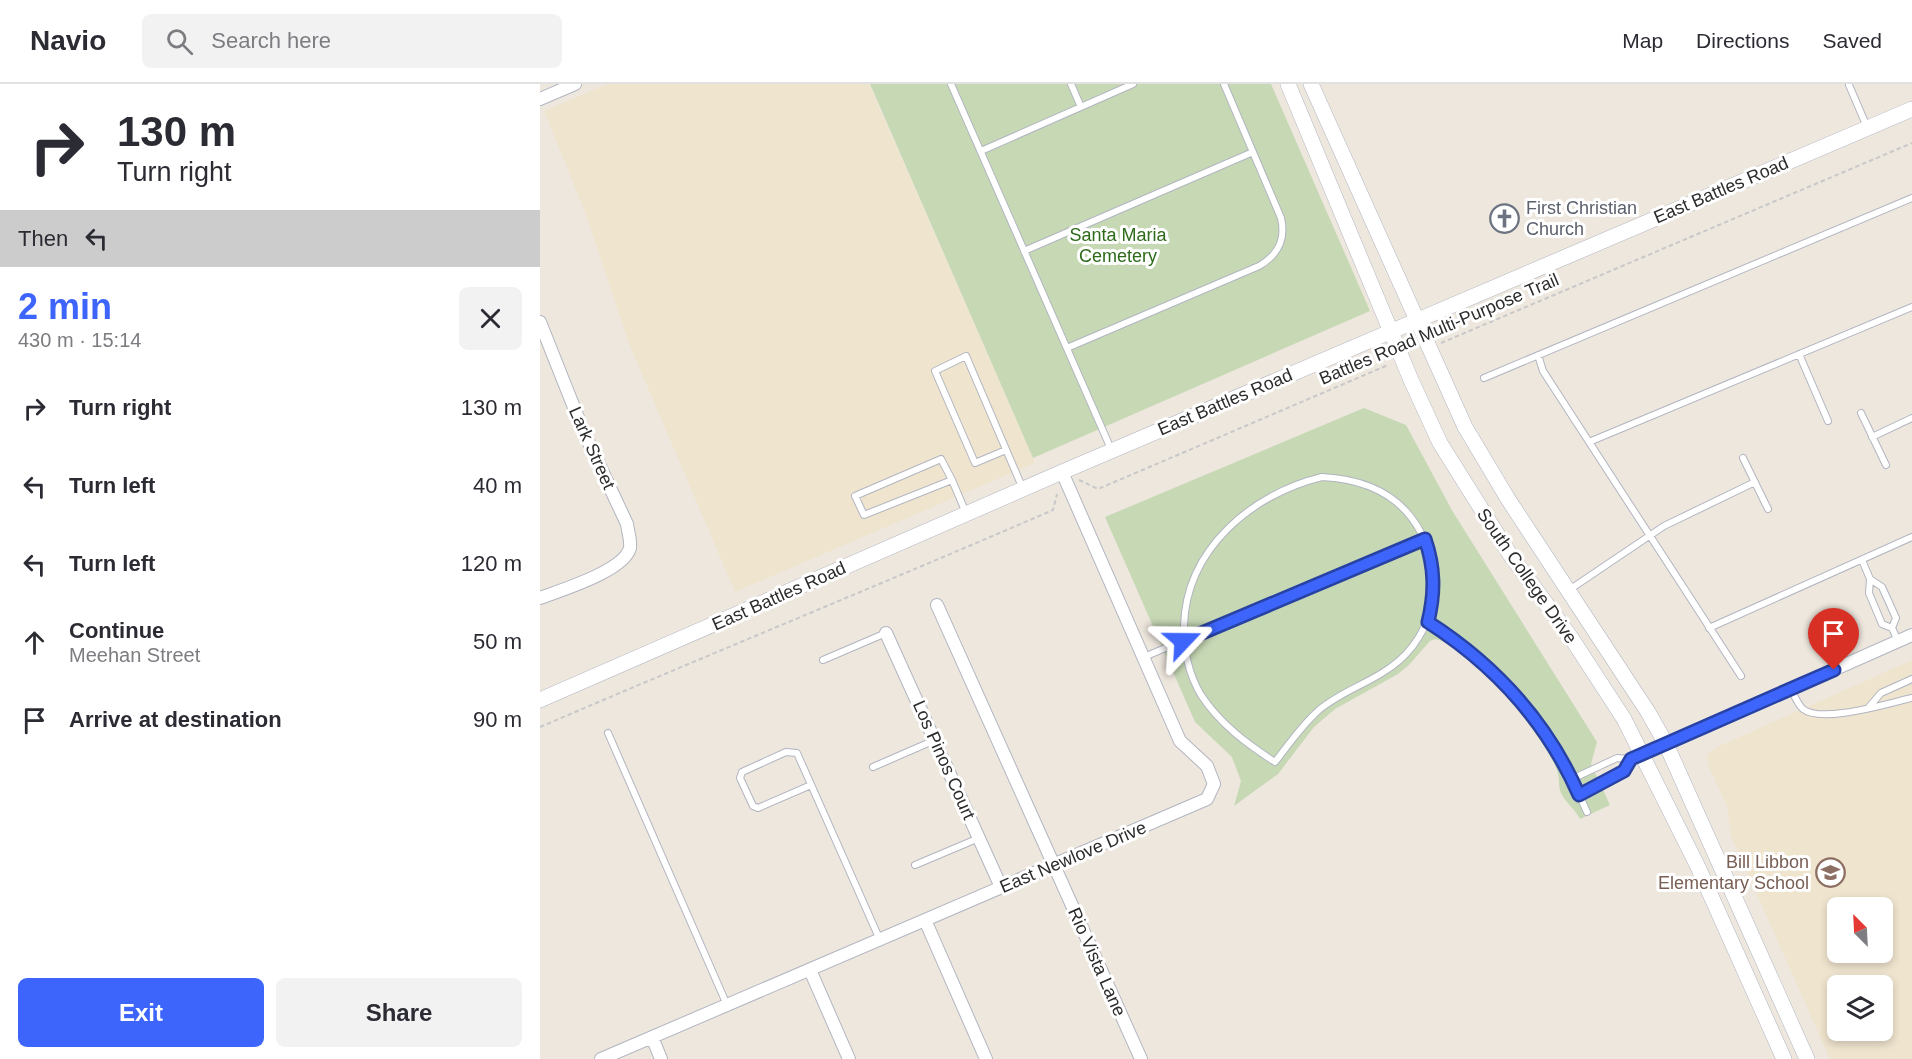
<!DOCTYPE html>
<meta charset="utf-8">
<style>
body{margin:0;font-family:Helvetica,sans-serif;background:#f2f2f3;color:#2b2b33;height:100vh;display:flex;flex-direction:column;font-size:22px;white-space:nowrap}
*{box-sizing:border-box;margin:0}
p{font-size:20px;color:#7c7c81}
.icon{flex:none;width:33px;height:33px;fill:none;stroke:currentColor;stroke-width:2;stroke-linecap:round;stroke-linejoin:round}
.map{position:relative;flex:1;overflow:hidden}
.panel{display:flex;flex-direction:column;background:#fff;width:540px}
.panel>*{flex:none}
.top-card{background:#fff;color:#2b2b33;overflow:hidden}
.needle{width:39px;rotate:336deg}
.tools{position:absolute;left:1287px;top:813px;display:grid;gap:12px}
.tools a{display:grid;place-items:center;width:66px;height:66px;border-radius:9px;background:#fff;box-shadow:0 3px 9px #0003;font-size:30px}
.pin{position:absolute;display:grid;place-items:center;width:51px;height:51px;color:#fff;margin:-62px -26px;border-radius:50% 50% 50% 0;rotate:-45deg;box-shadow:0 0 6px #0007}
.pin .icon{rotate:45deg}
.me{position:absolute;width:66px;margin:-33px;rotate:67deg;stroke-linejoin:round;filter:drop-shadow(0 0 4px #0008)}
.turn{display:flex;align-items:center;gap:21px;height:126px;padding:0 18px;font-size:27px}
.turn .icon{width:78px;height:78px;stroke-width:2.5}
.turn b{display:block;font-size:42px;line-height:51px}
.then{display:flex;align-items:center;height:57px;padding:0 18px;background:#0003;gap:12px;font-size:22px}
.round{display:grid;place-items:center;flex:none;width:63px;height:63px;border-radius:9px;background:#f2f2f3}
.head{display:flex;align-items:center;justify-content:space-between;height:102px;padding:0 18px}
h1{font-size:36px;font-weight:600;line-height:45px;color:#3d65fc}
.button{display:flex;gap:12px;margin-top:auto;padding:12px 18px}
.button a{flex:1;height:69px;border-radius:9px;background:#3d65fc;color:#fff;font-size:24px;font-weight:600;line-height:69px;text-align:center}
.button a+a{background:#f2f2f3;color:#2b2b33}
ul{padding:0;list-style:none}
li{display:flex;align-items:center;gap:18px;height:78px;padding:0 18px}
li div{flex:1}
li b{display:block;font-size:22px}
li em{font-style:normal}
header{display:flex;align-items:center;gap:36px;box-sizing:border-box;height:84px;padding:0 30px;background:#fff;border-bottom:2px solid #e1e1e2}
header strong{font-size:28px}
nav{display:flex;gap:33px;margin-inline-start:auto;font-size:21px}
.search{width:420px;height:54px;background:#f2f2f3;display:flex;align-items:center;gap:15px;box-sizing:border-box;padding:0 21px;border-radius:9px;color:#7c7c81;font-size:22px}
main{display:flex;flex:1;min-height:0}
.map>svg:first-child{display:block}
.education{fill:#efe4ce;fill-rule:evenodd}
.cemetery{fill:#c7d8b5}
.lines{fill:none;stroke-linecap:round;stroke-linejoin:round}
.service-casing{stroke:#b2b5c0;stroke-width:8}
.minor-casing{stroke:#b2b5c0;stroke-width:14}
.tertiary-casing{stroke:#b2b5c0;stroke-width:16}
.path{stroke:#c8c8c8;stroke-width:2;stroke-dasharray:4.5 3;stroke-linecap:butt}
.service{stroke:#fff;stroke-width:6}
.minor{stroke:#fff;stroke-width:12}
.tertiary{stroke:#fff;stroke-width:15}
.route-casing{stroke:#2842a4;stroke-width:15}
.route{stroke:#3d65fc;stroke-width:10}
.labels{text-anchor:middle;dominant-baseline:central;stroke-width:6;stroke-linejoin:round;paint-order:stroke}
.street-label{font-size:18px;fill:#2c2c2c;stroke:#fff}
.worship-label{font-size:18px;fill:#5b616d;stroke:#fff;text-anchor:start}
.park-label{font-size:18px;fill:#2d6b1a;stroke:#fff}
.education-label{font-size:18px;fill:#785e54;stroke:#fff;text-anchor:end}
</style>
<header>
<strong>Navio</strong>
<div class="search"><svg class="icon" aria-label="search" viewBox="0 0 24 24"><circle cx="10" cy="10" r="6"/><path d="M15 15l6 6"/></svg>Search here</div>
<nav><a>Map</a><a>Directions</a><a>Saved</a></nav>
</header>
<main>
<section class="panel">
<div class="top-card">
<div class="turn"><svg class="icon" aria-label="right" viewBox="0 0 24 24"><path d="M7 20v-9h11M14 6l5 5-5 5"/></svg><div><b>130 m</b>Turn right</div></div>
<div class="then">Then<svg class="icon" aria-label="left" viewBox="0 0 24 24"><path d="M17 20v-9H6M10 6l-5 5 5 5"/></svg></div>
</div>
<div class="head"><div><h1>2 min</h1><p>430 m · 15:14</p></div><a class="round"><svg class="icon" aria-label="close" viewBox="0 0 24 24"><path d="M6 6l12 12M18 6L6 18"/></svg></a></div>
<ul>
<li><svg class="icon" aria-label="right" viewBox="0 0 24 24"><path d="M7 20v-9h11M14 6l5 5-5 5"/></svg><div><b>Turn right</b></div><em>130 m</em></li>
<li><svg class="icon" aria-label="left" viewBox="0 0 24 24"><path d="M17 20v-9H6M10 6l-5 5 5 5"/></svg><div><b>Turn left</b></div><em>40 m</em></li>
<li><svg class="icon" aria-label="left" viewBox="0 0 24 24"><path d="M17 20v-9H6M10 6l-5 5 5 5"/></svg><div><b>Turn left</b></div><em>120 m</em></li>
<li><svg class="icon" aria-label="ahead" viewBox="0 0 24 24"><path d="M12 20V5M6 11l6-6 6 6"/></svg><div><b>Continue</b><p>Meehan Street</p></div><em>50 m</em></li>
<li><svg class="icon" aria-label="arrive" viewBox="0 0 24 24"><path d="M6 21V4h12l-3 4 3 4H6"/></svg><div><b>Arrive at destination</b></div><em>90 m</em></li>
</ul>
<div class="button"><a>Exit</a><a>Share</a></div>
</section>
<div class="map">
<svg width="1372" height="975" viewBox="0 0 1372 975">
<rect width="100%" height="100%" fill="#eee7de"/>
<path class="education" d="M67,0H329L495,379L195,508L90,262L45,128L4,27Z
M1372,576V975H1290L1191,752L1187,722L1168,681L1167,671L1177,663ZM1298,824H1342V868H1298ZM1298,902H1342V946H1298Z"/>
<path class="cemetery" d="M330,0H731L830,227L493,374Z
M824,324L866,341L913,428L1057,658L1051,680L1070,721L1040,735C1035,725 1025,718 1021,709C1018,702 1020,694 1017,686C1002,650 935,565 895,555L890,557L869,581L858,590L795,625L774,643L738,690L694,722L701,697L692,673L655,638L565,433Z"/>
<g class="lines">
<defs>
<path id="service" d="M411,0L571,365
M531,0L541,23
M1309,1L1327,43
M441,67L593,0
M484,167L713,68
M527,264L719,182C738,171 746,156 741,134L684,0
M1259,270L1288,337
M998,271L1003,287L1201,592
M944,294L1372,114
M1321,329L1346,381
M1332,353L1372,334
M1049,358L1372,223
M466,366L435,379L395,287L426,272L483,405
M1203,374L1228,425
M401,375L412,396L324,431L315,412Z
M782,393C823,395 860,410 880,447C908,499 892,559 842,589C821,602 798,610 779,626C762,641 749,660 735,678C707,660 680,640 661,611C649,591 643,565 644,542C646,465 712,410 782,393Z
M412,396L426,429
M1322,476L1330,495
M1029,506L1124,442L1215,398
M888,538C964,586 1011,646 1047,728
M1169,544L1372,453
M1352,544L1356,534L1342,503L1330,495L1329,509L1342,540L1352,544L1358,557
M604,573L885,455
M283,576L346,549
M1251,605C1254,611 1258,621 1263,625C1281,640 1349,619 1372,614
M1329,623L1341,609L1372,595
M68,649L187,921
M333,683L395,656
M1032,695L1077,674L1091,675L1126,661
M271,701L218,724L213,722L200,694L202,688L246,668L257,669L340,856
M1039,711L1085,687L1091,675
M375,781L439,754"/>
<path id="minor" d="M0,15L35,0
M0,238L43,346L87,440C88,448 91,456 90,464C84,487 21,506 0,514
M397,521L601,975
M346,549L461,803
M1126,660L1372,551
M385,836L446,975
M270,886L309,975
M112,953L121,975
M61,975L667,715L674,700L667,682L640,657L522,388"/>
<path id="tertiary" d="M748,0L871,296L900,359L969,469L1032,555L1084,635L1158,783L1244,975
M771,0L925,343L968,415L1108,628L1126,660L1267,975
M0,616L522,388L1372,25"/>
</defs>
<use href="#service" class="service-casing"/>
<use href="#minor" class="minor-casing"/>
<use href="#tertiary" class="tertiary-casing"/>
<path class="path" d="M901,259L1372,59
M539,396L558,405L848,281
M0,643C170,570 342,500 513,426L517,410"/>
<use href="#service" class="service"/>
<use href="#minor" class="minor"/>
<use href="#tertiary" class="tertiary"/>
</g>
<g class="lines">
<defs>
<path id="route" d="M643,557L885,455C895,484 895,509 888,538C955,581 1007,638 1039,711L1084,687L1091,675L1294,586"/>
</defs>
<use href="#route" class="route-casing"/>
<use href="#route" class="route"/>
</g>
<defs>
<symbol id="church-ring" viewBox="-11 -11 22 22"><circle r="9.5" fill="#fff" stroke="#6b7280" stroke-width="1.5"/><path d="M-1.2-6h2.4v3.5h3.3v2.4h-3.3V6h-2.4V-.1h-3.3v-2.4h3.3Z" fill="#6b7280"/></symbol>
<symbol id="school-ring" viewBox="-11 -11 22 22"><circle r="9.5" fill="#fff" stroke="#8d6e63" stroke-width="1.5"/><path d="M0-5L7-2L0 1L-7-2ZM-4 1L0 2.5L4 1V4Q0 6-4 4Z" fill="#8d6e63"/></symbol>
</defs>
<g fill-rule="evenodd">
<use href="#church-ring" x="948" y="118" width="33" height="33"/>
<use href="#school-ring" x="1274" y="772" width="33" height="33"/>
</g>
<g class="labels">
<g class="street-label">
<text transform="translate(1181 106) rotate(-23)">East Battles Road</text>
<text transform="translate(899 245) rotate(-23)">Battles Road Multi-Purpose Trail</text>
<text transform="translate(685 318) rotate(-23)">East Battles Road</text>
<text transform="translate(52 364) rotate(66)">Lark Street</text>
<text transform="translate(987 492) rotate(55)">South College Drive</text>
<text transform="translate(239 512) rotate(-24)">East Battles Road</text>
<text transform="translate(404 676) rotate(66)">Los Pinos Court</text>
<text transform="translate(533 773) rotate(-23)">East Newlove Drive</text>
<text transform="translate(557 878) rotate(66)">Rio Vista Lane</text>
</g>
<g class="worship-label">
<text x="986" y="124">First Christian<tspan x="986" dy="21">Church</tspan></text>
</g>
<g class="park-label">
<text x="578" y="151">Santa Maria<tspan x="578" dy="21">Cemetery</tspan></text>
</g>
<g class="education-label">
<text x="1269" y="778">Bill Libbon<tspan x="1269" dy="21">Elementary School</tspan></text>
</g>
</g>
</svg>
<div class="tools">
<a><svg class="needle" viewBox="-14 -14 28 28"><path d="M0-13l5 13h-10z" fill="#e53935"/><path d="M0 13l5-13h-10z" fill="#7c7c81"/></svg></a>
<a><svg class="icon" aria-label="layers" viewBox="0 0 24 24"><path d="M12 4l9 5-9 5-9-5zM3 14l9 5 9-5"/></svg></a>
</div>
<div class="pin" style="left:1294px;top:586px;background:#d93025"><svg class="icon" aria-label="arrive" viewBox="0 0 24 24"><path d="M6 21V4h12l-3 4 3 4H6"/></svg></div>
<svg class="me" style="left:643px;top:557px" viewBox="-20 -20 40 40"><path d="M0-17L14 15 0 8-14 15z" fill="#3d65fc" stroke="#fff" stroke-width="4"/></svg>
</div>
</main>
